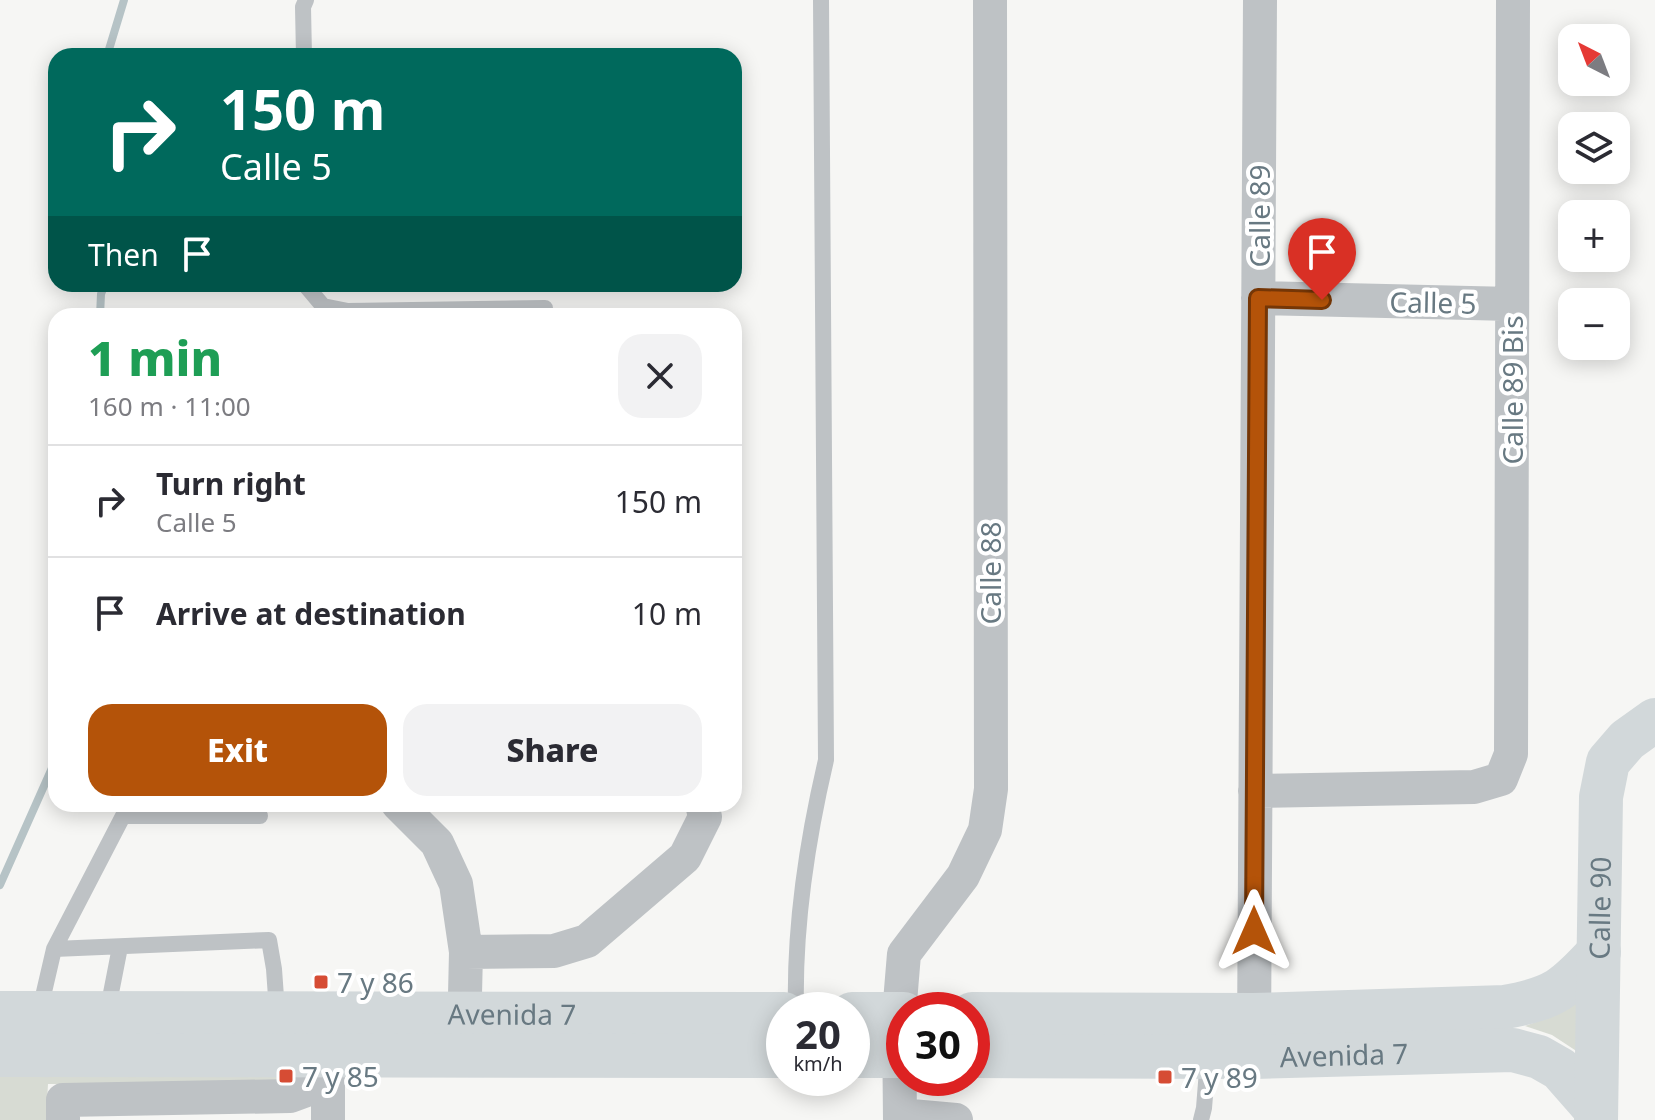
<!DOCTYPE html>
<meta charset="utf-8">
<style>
body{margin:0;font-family:"Noto Sans",sans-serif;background:#f2f2f3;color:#2b2b33;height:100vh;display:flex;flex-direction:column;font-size:30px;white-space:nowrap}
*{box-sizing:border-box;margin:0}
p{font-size:26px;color:#7c7c81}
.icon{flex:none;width:44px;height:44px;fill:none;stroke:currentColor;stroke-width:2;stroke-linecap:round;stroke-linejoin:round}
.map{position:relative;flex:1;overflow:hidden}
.details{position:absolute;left:48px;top:308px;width:694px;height:504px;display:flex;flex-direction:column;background:#fff;border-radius:24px;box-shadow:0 4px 20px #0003}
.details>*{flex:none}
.hud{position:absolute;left:48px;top:48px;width:694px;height:244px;border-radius:24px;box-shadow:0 4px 20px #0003;background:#00695c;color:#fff;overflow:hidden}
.needle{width:52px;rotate:318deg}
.tools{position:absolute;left:1558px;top:24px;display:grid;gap:16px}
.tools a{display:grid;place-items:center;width:72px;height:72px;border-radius:16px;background:#fff;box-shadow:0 4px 20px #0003;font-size:40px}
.speed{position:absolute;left:766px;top:992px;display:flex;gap:16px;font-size:40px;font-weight:700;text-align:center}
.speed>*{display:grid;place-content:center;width:104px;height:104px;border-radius:50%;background:#fff;box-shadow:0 4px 20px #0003;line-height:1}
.speed small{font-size:20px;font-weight:400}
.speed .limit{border:12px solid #d22;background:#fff;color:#111}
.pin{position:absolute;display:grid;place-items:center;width:68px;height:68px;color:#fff;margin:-82px -34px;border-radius:50% 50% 50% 0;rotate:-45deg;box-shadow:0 0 8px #0007}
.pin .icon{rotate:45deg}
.me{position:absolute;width:88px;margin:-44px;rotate:0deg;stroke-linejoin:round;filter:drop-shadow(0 0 6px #0008)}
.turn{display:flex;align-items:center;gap:28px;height:168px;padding:0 40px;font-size:36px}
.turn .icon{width:104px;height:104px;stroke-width:2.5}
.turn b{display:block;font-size:56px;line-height:68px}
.then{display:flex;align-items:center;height:76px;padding:0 40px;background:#0003;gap:16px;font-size:30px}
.round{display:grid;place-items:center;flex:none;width:84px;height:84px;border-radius:24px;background:#f2f2f3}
.head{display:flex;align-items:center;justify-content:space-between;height:136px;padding:0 40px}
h1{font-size:48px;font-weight:800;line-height:60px;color:#1e9e55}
.cta{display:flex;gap:16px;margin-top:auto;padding:16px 40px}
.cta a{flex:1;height:92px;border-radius:24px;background:#b45309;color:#fff;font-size:32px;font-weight:800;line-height:92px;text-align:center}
.cta a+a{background:#f2f2f3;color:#2b2b33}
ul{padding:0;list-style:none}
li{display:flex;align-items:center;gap:24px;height:112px;padding:0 40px;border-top:2px solid #e1e1e2}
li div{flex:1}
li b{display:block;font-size:30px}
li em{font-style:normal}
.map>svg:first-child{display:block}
.green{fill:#d7dbd3}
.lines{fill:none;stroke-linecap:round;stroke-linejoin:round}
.stream{stroke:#b6c3c6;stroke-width:8}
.lane{stroke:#bec2c5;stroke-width:16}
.street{stroke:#bec2c5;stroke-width:34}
.secondary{stroke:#d2d8da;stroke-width:44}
.route-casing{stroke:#753606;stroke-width:20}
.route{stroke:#b45309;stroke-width:14}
.poi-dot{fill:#d64c34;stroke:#fff;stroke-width:3}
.labels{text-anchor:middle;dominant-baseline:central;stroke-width:8;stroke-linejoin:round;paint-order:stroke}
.street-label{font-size:28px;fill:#687982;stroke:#fff}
.poi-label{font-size:28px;fill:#687982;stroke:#fff;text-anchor:start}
</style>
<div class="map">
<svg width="1655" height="1120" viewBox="0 0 1655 1120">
<rect width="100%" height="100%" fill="#f6f6f4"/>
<path class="green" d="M1581,1000V1054L1552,1035L1525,1026L1552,1016Z
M0,1070L300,1072L299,1084H48L46,1120H0Z"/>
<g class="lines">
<path class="stream" d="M107,56L124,0
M100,316L101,294L105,284
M0,885L56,759"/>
<path class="lane" d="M304,56L303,7L306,0
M307,284V287L323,306L348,311L545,308
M54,949L269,940L274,969L277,1011
M796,1010C794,926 807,841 826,760L821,0
M43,1011L44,992L54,949L123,816H260
M112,1012L111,993L120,947
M1201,1120L1204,1108L1208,1058"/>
<path class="street" d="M1258,298L1512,304
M1255,791L1474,787L1501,779L1511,754L1513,0
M398,804L437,843L456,884L466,952L464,1038
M466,952L554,951L587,941L685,857L705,817L702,804
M1254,1040L1260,0
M900,1115L956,1120
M63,1120V1100L290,1096L309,1089L328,1077
M328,1120V1060
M900,1120L899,1014L904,954L963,876L985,830L991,789L990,0"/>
<g class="secondary">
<path id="s1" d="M0,1013L784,1014"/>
<path d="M852,1014H904"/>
<path d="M972,1014L1254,1015L1505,1007C1555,998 1565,989 1599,952"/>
<path d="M0,1055L784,1056"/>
<path d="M852,1056H904"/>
<path id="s2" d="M972,1056L1254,1057L1513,1050L1539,1057L1560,1069L1596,1110"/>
<path id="s3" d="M1596,1120L1601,797L1608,762L1627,740L1655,720"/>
</g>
</g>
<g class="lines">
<defs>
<path id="route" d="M1254,931L1258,298L1322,300"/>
</defs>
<use href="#route" class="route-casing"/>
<use href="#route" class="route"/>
</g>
<g class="poi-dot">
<rect x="313" y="974" width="16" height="16" rx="4"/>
<rect x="278" y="1068" width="16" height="16" rx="4"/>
<rect x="1157" y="1069" width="16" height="16" rx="4"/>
</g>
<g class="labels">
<g class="street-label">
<text transform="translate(1259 216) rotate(-90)">Calle 89</text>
<text transform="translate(1433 302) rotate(1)">Calle 5</text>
<text transform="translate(1512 390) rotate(-90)">Calle 89 Bis</text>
<text transform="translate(990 573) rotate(-90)">Calle 88</text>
<text stroke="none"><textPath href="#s3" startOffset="212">Calle 90</textPath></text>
<text stroke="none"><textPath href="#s1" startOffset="512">Avenida 7</textPath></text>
<text stroke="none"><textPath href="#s2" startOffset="372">Avenida 7</textPath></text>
</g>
<g class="poi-label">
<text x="337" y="982">7 y 86</text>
<text x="302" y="1076">7 y 85</text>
<text x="1181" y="1077">7 y 89</text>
</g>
</g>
</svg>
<div class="tools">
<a><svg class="needle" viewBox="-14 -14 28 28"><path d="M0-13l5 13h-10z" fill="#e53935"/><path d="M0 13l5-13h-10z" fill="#7c7c81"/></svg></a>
<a><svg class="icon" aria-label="layers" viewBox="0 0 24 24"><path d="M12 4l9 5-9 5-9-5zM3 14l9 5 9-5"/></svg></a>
<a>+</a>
<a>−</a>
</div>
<div class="speed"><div>20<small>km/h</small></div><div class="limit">30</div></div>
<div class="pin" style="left:1322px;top:300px;background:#d93025"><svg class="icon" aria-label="arrive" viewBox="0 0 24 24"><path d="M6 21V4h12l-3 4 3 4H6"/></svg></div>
<svg class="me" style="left:1254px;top:931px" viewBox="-20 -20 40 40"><path d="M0-17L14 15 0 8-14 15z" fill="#b45309" stroke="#fff" stroke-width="4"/></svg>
<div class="hud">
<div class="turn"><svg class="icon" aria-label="right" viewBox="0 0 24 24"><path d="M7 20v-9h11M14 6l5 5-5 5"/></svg><div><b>150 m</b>Calle 5</div></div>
<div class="then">Then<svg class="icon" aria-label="arrive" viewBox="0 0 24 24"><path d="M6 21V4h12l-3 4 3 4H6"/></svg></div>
</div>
<section class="details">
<div class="head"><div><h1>1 min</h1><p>160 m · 11:00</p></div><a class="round"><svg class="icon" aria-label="close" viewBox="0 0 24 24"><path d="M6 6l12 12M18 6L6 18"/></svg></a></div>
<ul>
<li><svg class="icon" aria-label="right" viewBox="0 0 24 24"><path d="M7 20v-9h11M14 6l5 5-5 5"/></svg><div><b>Turn right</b><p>Calle 5</p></div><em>150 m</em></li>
<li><svg class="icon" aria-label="arrive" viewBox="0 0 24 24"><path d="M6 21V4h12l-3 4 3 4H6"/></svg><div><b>Arrive at destination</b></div><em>10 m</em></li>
</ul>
<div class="cta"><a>Exit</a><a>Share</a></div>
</section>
</div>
